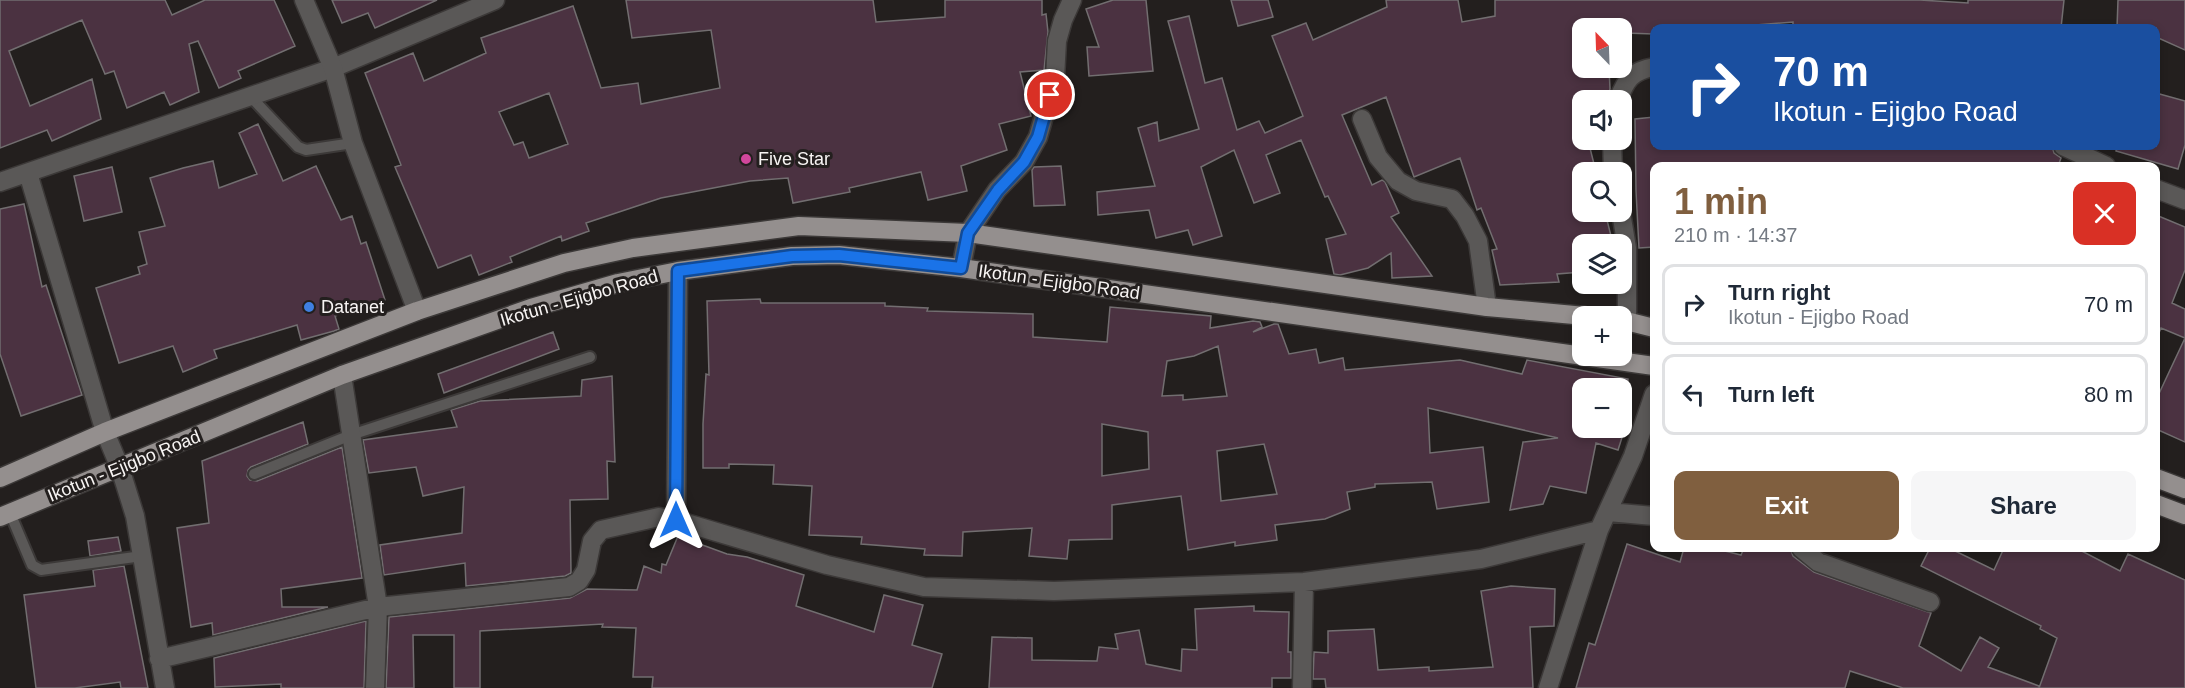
<!DOCTYPE html>
<meta charset="utf-8">
<style>
body{margin:0;font-family:Helvetica,sans-serif;background:#f6f6f7;color:#1f2937;height:100vh;display:flex;flex-direction:column;font-size:22px;white-space:nowrap}
*{box-sizing:border-box;margin:0}
p{font-size:20px;color:#747a83}
.icon{flex:none;width:33px;height:33px;fill:none;stroke:currentColor;stroke-width:2;stroke-linecap:round;stroke-linejoin:round}
.map{position:relative;flex:1;overflow:hidden}
.details{position:absolute;left:1650px;top:162px;width:510px;height:390px;display:flex;flex-direction:column;background:#fff;border-radius:12px;box-shadow:0 3px 9px #0003}
.details>*{flex:none}
.hud{position:absolute;left:1650px;top:24px;width:510px;height:126px;border-radius:12px;box-shadow:0 3px 9px #0003;background:#1a4fa0;color:#fff;overflow:hidden}
.needle{width:39px;rotate:337deg}
.fabs{position:absolute;left:1572px;top:18px;display:grid;gap:12px}
.fabs a{display:grid;place-items:center;width:60px;height:60px;border-radius:12px;background:#fff;box-shadow:0 3px 9px #0003;font-size:30px}
.pin{position:absolute;display:grid;place-items:center;width:51px;height:51px;color:#fff;margin:-26px;border:3px solid #fff;border-radius:50%;box-shadow:0 2px 6px #0007}
.me{position:absolute;width:66px;margin:-33px;rotate:0deg;stroke-linejoin:round;filter:drop-shadow(0 0 4px #0008)}
.turn{display:flex;align-items:center;gap:21px;height:126px;padding:0 24px;font-size:27px}
.turn .icon{width:78px;height:78px;stroke-width:2.5}
.turn b{display:block;font-size:42px;line-height:51px}
.round{display:grid;place-items:center;flex:none;width:63px;height:63px;border-radius:12px;background:#f6f6f7}
.summary{display:flex;align-items:center;justify-content:space-between;height:102px;padding:0 24px}
h1{font-size:36px;font-weight:600;line-height:45px;color:#805f3f}
.action{display:flex;gap:12px;margin-top:auto;padding:12px 24px}
.action a{flex:1;height:69px;border-radius:12px;background:#805f3f;color:#fff;font-size:24px;font-weight:600;line-height:69px;text-align:center}
.action a+a{background:#f6f6f7;color:#1f2937}
ul{padding:0;list-style:none}
li{display:flex;align-items:center;gap:18px;height:81px;margin:0 12px 9px;padding:0 12px;border:3px solid #e0e1e3;border-radius:12px}
li div{flex:1}
li b{display:block;font-size:22px}
li em{font-style:normal}
.map>svg:first-child{display:block}
.building{fill:#4b3241;stroke:#726e70;stroke-width:1.5;fill-rule:evenodd}
.lines{fill:none;stroke-linecap:round;stroke-linejoin:round}
.service-casing{stroke:#3c3938;stroke-width:14}
.minor-casing{stroke:#3c3938;stroke-width:21}
.tertiary-casing{stroke:#3c3938;stroke-width:21}
.primary-casing{stroke:#3c3938;stroke-width:21}
.service{stroke:#5a5857;stroke-width:10}
.minor{stroke:#5a5857;stroke-width:18}
.tertiary{stroke:#5a5857;stroke-width:18}
.primary{stroke:#948f8e;stroke-width:18}
.route-casing{stroke:#114b97;stroke-width:15}
.route{stroke:#1a73e8;stroke-width:10}
.hotel-dot{fill:#d1479c;stroke:#231f1e;stroke-width:2}
.shop-dot{fill:#3f7fe0;stroke:#231f1e;stroke-width:2}
.labels{text-anchor:middle;dominant-baseline:central;stroke-width:6;stroke-linejoin:round;paint-order:stroke}
.poi-label{font-size:18px;fill:#f7f4f3;stroke:#231f1e;text-anchor:start}
.street-label{font-size:18px;fill:#f7f4f3;stroke:#231f1e}
</style>
<div class="map">
<svg width="2185" height="688" viewBox="0 0 2185 688">
<rect width="100%" height="100%" fill="#231f1e"/>
<path class="building" d="M0,0H165L172,15L205,0H274L295,46L238,71L241,78L219,88L198,41L189,44L199,92L170,105L164,92L127,108L114,71L105,74L82,20L9,51L30,106L92,79L101,119L52,141L47,130L0,148Z
M332,0H437L375,28L368,13L342,23Z
M626,0H873L876,22L945,17V0H1042V15L1046,14L1048,32L1044,70L1020,72L1031,116L999,124L1007,150L961,166L967,191L928,200L921,172L849,188L850,192L793,203L788,178L750,181L661,198L586,223L589,231L562,241L561,236L510,257L512,262L479,275L471,255L438,268L395,167L401,165L365,73L413,53L424,81L486,53L481,38L573,6L601,88L638,83L641,104L720,88L711,30L632,38ZM549,93L568,144L529,158L523,142L514,145L499,112Z
M1113,0H1146L1153,71L1089,76L1087,47H1099L1086,9Z
M1231,0H1268L1273,17L1238,26Z
M1386,0H1458L1462,22L1495,16V0H1920L1968,3V0H2064L2061,28H1793V22L1719,28H1654V34L1625,33V28H1582V68H1609L1610,89L1607,100H1582V140H1588L1596,172H1582V212H1605L1613,244H1582V272L1557,274L1559,282L1500,285L1492,250L1497,249L1481,208L1477,210L1460,158L1414,177L1386,97L1342,115L1372,185L1382,180L1385,182L1399,213L1391,217L1432,276L1392,278L1391,253L1368,268L1340,275L1334,274L1326,239L1346,234L1328,196L1325,197L1301,140L1266,155L1280,193L1254,203L1234,150L1201,167L1222,236L1193,245L1188,230L1156,238L1149,210L1098,215L1097,192L1155,186L1138,128L1157,122L1159,141L1199,129L1168,21L1189,16L1205,83L1222,78L1237,130L1259,121L1265,133L1303,116L1272,36L1306,23L1313,40L1387,7Z
M2118,0H2185V50L2156,37V28H2117Z
M2156,93L2185,101V145L2178,169L2116,151L2117,146H2156Z
M1654,117V146H1982L2024,149L2025,146H2052L2054,153L2061,158L2058,166H1654V247L1639,248L1636,191L1635,119Z
M258,124L283,181L316,166L341,220L352,216L361,244L366,242L385,300L335,316L339,329L334,331L301,340L297,325L214,350L217,358L183,372L173,346L119,363L96,288L140,274L138,267L147,264L139,232L165,226L150,178L183,168L213,161L219,188L257,174L239,133Z
M1061,166L1065,205L1034,206L1032,170L1034,167Z
M112,167L122,212L84,221L74,176Z
M24,204L42,287L46,285L82,395L21,416L0,354V209Z
M2156,215L2185,227V270L2172,303L2185,309V442L2156,429V400L2185,338L2161,328L2156,340Z
M760,299L761,303H885V306L928,308L927,311L1033,314V337L1107,342L1110,307L1211,316L1210,328L1253,321L1260,322L1262,327L1253,332L1274,324H1278L1289,354L1316,349L1319,363L1343,358L1345,370L1460,360L1522,374L1527,360L1628,379L1627,388H1582V428H1625L1618,450L1596,443L1586,493L1550,486L1543,504L1510,510L1523,442L1558,438L1428,408L1430,453L1483,447L1489,502L1437,509L1432,482L1375,484V487L1347,492L1350,509L1325,519L1275,525L1277,540L1235,546V542L1188,550L1181,496L1112,505V539L1069,540L1067,559L1029,556L1032,528L963,532L962,556L924,555L925,549L861,544L862,537L809,535L812,486L773,484L774,465L729,464V468H703V424L706,374L709,375L707,301ZM1218,346L1227,396L1183,400V395L1162,396L1167,361L1194,356ZM1102,424L1148,432L1149,469L1102,476ZM1264,444L1277,494L1221,501L1217,451Z
M553,332L559,349L444,393L438,374Z
M612,376L615,462L607,461L608,499L570,500L571,573L565,576L466,586L465,563L384,575L380,545L462,533L464,487L423,496L416,467L369,473L363,440L457,427L451,410L480,401L581,396L582,380Z
M303,422L308,444L251,467L248,470L247,476L250,480L257,481L342,447L362,578L281,589L282,607H328L213,635L212,623L191,627L177,528L209,523L202,461Z
M678,536L727,554L747,557L804,575L796,606L874,632L884,595L923,605L912,645L942,654L932,688H652L653,677H633L636,628L602,627L603,624L480,631V688H454V635H413L414,688H386L389,617L570,598L587,589L637,590L644,566L661,573L662,564L666,565Z
M118,537L121,551L90,556L88,541Z
M1627,544L1680,562L1684,548H1713L1741,555L1744,548H1790L1793,556L1814,572L1931,613L1919,646L1961,671L1980,637L1999,648L1988,667L2039,686V688H1903L1850,671L1845,688H1576L1589,643L1595,645Z
M1930,548H1949L1994,570L2004,548H2076L2120,571L2128,554L2185,580V688H2039L2057,638L2040,629L2041,626L1921,566Z
M124,566L148,688H121L120,682L75,688H36L24,595L95,586L93,570Z
M1511,586L1555,589L1554,626L1530,627L1533,688H1326L1325,679H1313L1314,652L1328,653V631L1374,629L1378,670L1429,667V671L1493,667L1481,591Z
M1254,606V611L1289,612L1288,652H1291V678H1272V688H989L992,637L1032,638V660L1097,661L1099,647L1118,649L1115,634L1139,630L1146,664L1181,671L1182,649L1197,650L1195,609Z
M366,621L364,688H281V684L215,687L214,658Z"/>
<g class="lines">
<defs>
<path id="service" d="M251,97L298,147L306,150L353,143
M254,474L351,435L590,357
M10,513L32,565L41,570L142,556"/>
<path id="minor" d="M1618,100C1626,80 1631,71 1654,67
M1362,119L1378,157L1398,181L1416,191L1452,199L1465,216L1478,241L1487,307
M1612,140L1613,172
M2063,146L2106,166
M28,173L105,432L120,468L135,516L165,688
M0,182L333,68L495,0
M2156,189L2185,200
M1621,212L1627,248V321
M961,268L968,233L997,190L1024,162L1038,137L1055,78L1057,41L1063,20L1072,0
M342,375L378,607L375,688
M1608,512L1654,516
M676,520L678,271
M1801,548L1818,562L1930,602
M159,659L378,607L569,587L579,581L586,570L592,541L601,530L659,517L676,520L827,565L924,587L1054,591L1304,582L1481,559L1599,530
M1302,688L1304,582
M1548,688L1599,530L1633,456L1654,394"/>
<path id="tertiary" d="M304,0L333,68L353,143L417,311"/>
<path id="primary" d="M1622,320L1654,328
M0,478L105,432L417,311L564,263L633,248L799,226L968,233L1487,307L1585,316
M2156,478L2185,489
M2156,504L2185,515
M0,517L342,375L531,308L618,283L678,271L792,256L839,255L961,268L1654,366"/>
</defs>
<use href="#service" class="service-casing"/>
<use href="#minor" class="minor-casing"/>
<use href="#tertiary" class="tertiary-casing"/>
<use href="#primary" class="primary-casing"/>
<use href="#service" class="service"/>
<use href="#minor" class="minor"/>
<use href="#tertiary" class="tertiary"/>
<use href="#primary" class="primary"/>
</g>
<g class="lines">
<defs>
<path id="route" d="M676,520L678,271L792,256L839,255L961,268L968,233L998,190L1024,162L1038,137L1050,95"/>
</defs>
<use href="#route" class="route-casing"/>
<use href="#route" class="route"/>
</g>
<circle class="hotel-dot" cx="746" cy="159" r="6"/>
<circle class="shop-dot" cx="309" cy="307" r="6"/>
<g class="labels">
<g class="poi-label">
<text x="758" y="159">Five Star</text>
<text x="321" y="307">Datanet</text>
</g>
<g class="street-label">
<text transform="translate(1059 282) rotate(8)">Ikotun - Ejigbo Road</text>
<text transform="translate(579 298) rotate(-16)">Ikotun - Ejigbo Road</text>
<text transform="translate(124 466) rotate(-22)">Ikotun - Ejigbo Road</text>
</g>
</g>
</svg>
<div class="fabs">
<a><svg class="needle" viewBox="-14 -14 28 28"><path d="M0-13l5 13h-10z" fill="#e53935"/><path d="M0 13l5-13h-10z" fill="#747a83"/></svg></a>
<a><svg class="icon" aria-label="sound" viewBox="0 0 24 24"><path d="M4 9h4l5-4v14l-5-4H4zM17 9q2 3 0 6"/></svg></a>
<a><svg class="icon" aria-label="search" viewBox="0 0 24 24"><circle cx="10" cy="10" r="6"/><path d="M15 15l6 6"/></svg></a>
<a><svg class="icon" aria-label="layers" viewBox="0 0 24 24"><path d="M12 4l9 5-9 5-9-5zM3 14l9 5 9-5"/></svg></a>
<a>+</a>
<a>−</a>
</div>
<div class="pin" style="left:1050px;top:95px;background:#d93025"><svg class="icon" aria-label="arrive" viewBox="0 0 24 24"><path d="M6 21V4h12l-3 4 3 4H6"/></svg></div>
<svg class="me" style="left:676px;top:520px" viewBox="-20 -20 40 40"><path d="M0-17L14 15 0 8-14 15z" fill="#1a73e8" stroke="#fff" stroke-width="4"/></svg>
<div class="hud">
<div class="turn"><svg class="icon" aria-label="right" viewBox="0 0 24 24"><path d="M7 20v-9h11M14 6l5 5-5 5"/></svg><div><b>70 m</b>Ikotun - Ejigbo Road</div></div>
</div>
<section class="details">
<div class="summary"><div><h1>1 min</h1><p>210 m · 14:37</p></div><a class="round" style="background:#d93025;color:#fff"><svg class="icon" aria-label="close" viewBox="0 0 24 24"><path d="M6 6l12 12M18 6L6 18"/></svg></a></div>
<ul>
<li><svg class="icon" aria-label="right" viewBox="0 0 24 24"><path d="M7 20v-9h11M14 6l5 5-5 5"/></svg><div><b>Turn right</b><p>Ikotun - Ejigbo Road</p></div><em>70 m</em></li>
<li><svg class="icon" aria-label="left" viewBox="0 0 24 24"><path d="M17 20v-9H6M10 6l-5 5 5 5"/></svg><div><b>Turn left</b></div><em>80 m</em></li>
</ul>
<div class="action"><a>Exit</a><a>Share</a></div>
</section>
</div>
